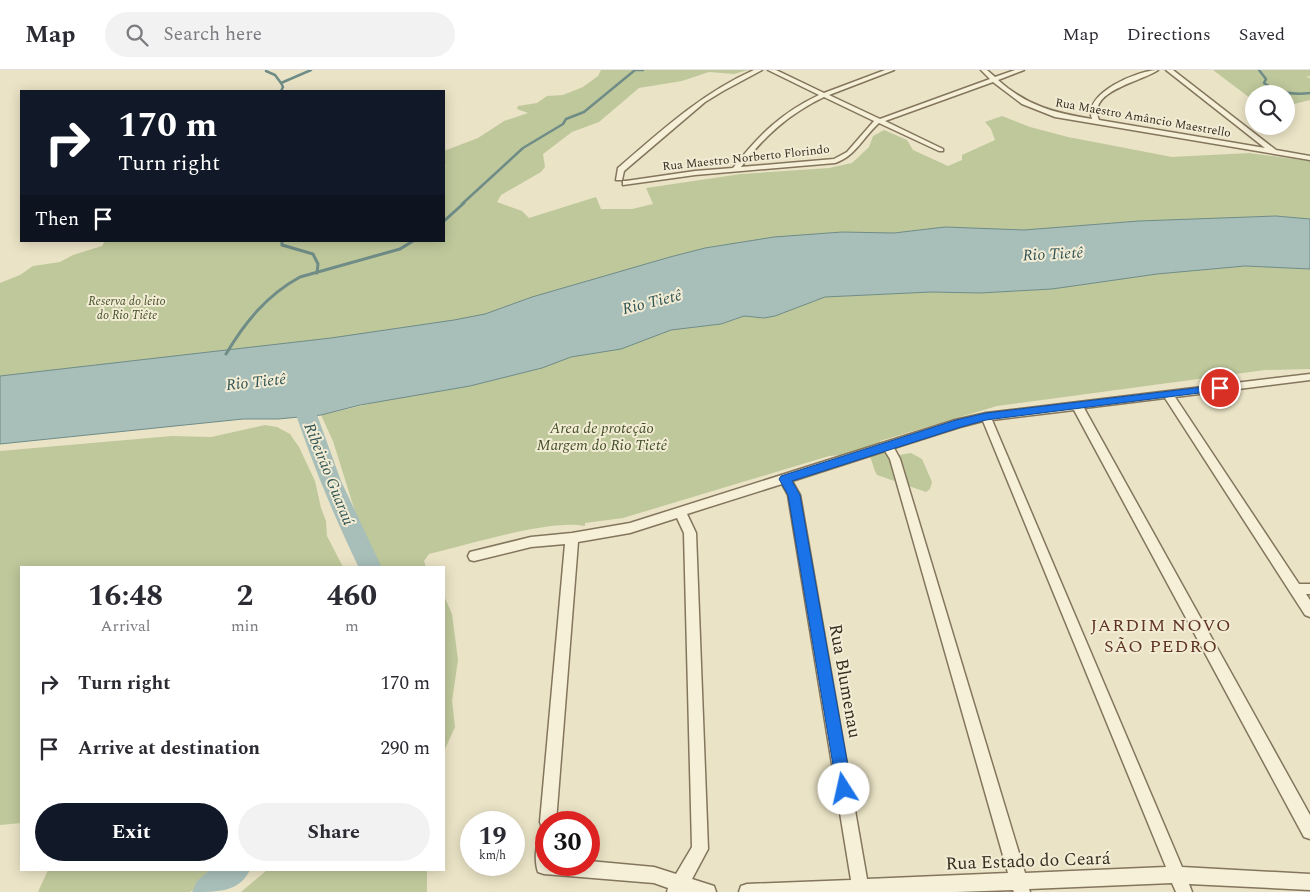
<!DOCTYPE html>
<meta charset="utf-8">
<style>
body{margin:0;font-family:Spectral,serif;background:#f2f2f3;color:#2b2b33;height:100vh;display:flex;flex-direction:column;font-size:19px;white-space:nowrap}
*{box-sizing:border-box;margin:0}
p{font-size:16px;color:#7c7c81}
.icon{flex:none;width:28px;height:28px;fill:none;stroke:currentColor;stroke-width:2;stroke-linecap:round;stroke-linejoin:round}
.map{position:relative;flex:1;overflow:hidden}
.details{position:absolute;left:20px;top:496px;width:425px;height:305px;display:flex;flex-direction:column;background:#fff;border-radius:0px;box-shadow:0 2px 12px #0003}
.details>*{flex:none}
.banner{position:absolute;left:20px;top:20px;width:425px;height:152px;border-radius:0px;box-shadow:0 2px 12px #0003;background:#111827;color:#fff;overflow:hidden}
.buttons{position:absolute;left:1245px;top:15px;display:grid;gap:10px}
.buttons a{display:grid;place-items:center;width:50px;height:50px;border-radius:50%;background:#fff;box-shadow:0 2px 12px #0003;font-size:25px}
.speed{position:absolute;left:460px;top:741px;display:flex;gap:10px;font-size:25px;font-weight:700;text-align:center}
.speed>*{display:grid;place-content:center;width:65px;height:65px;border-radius:50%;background:#fff;box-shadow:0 2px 12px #0003;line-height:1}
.speed small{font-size:12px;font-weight:400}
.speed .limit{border:8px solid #d22;background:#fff;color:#111}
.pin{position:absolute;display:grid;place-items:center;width:42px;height:42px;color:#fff;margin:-21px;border:2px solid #fff;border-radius:50%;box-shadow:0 1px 5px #0007}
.me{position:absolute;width:55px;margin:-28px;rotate:350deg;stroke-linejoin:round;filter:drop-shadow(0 0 4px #0008)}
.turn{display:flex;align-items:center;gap:18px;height:105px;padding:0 15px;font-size:22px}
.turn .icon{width:65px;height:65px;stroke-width:2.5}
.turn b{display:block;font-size:35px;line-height:42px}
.then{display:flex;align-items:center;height:48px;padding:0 15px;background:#0003;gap:10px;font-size:19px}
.eta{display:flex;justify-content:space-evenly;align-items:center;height:85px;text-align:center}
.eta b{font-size:30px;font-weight:700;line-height:35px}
.cta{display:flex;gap:10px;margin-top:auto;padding:10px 15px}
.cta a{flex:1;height:58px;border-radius:30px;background:#111827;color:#fff;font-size:20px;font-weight:700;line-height:58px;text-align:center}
.cta a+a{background:#f2f2f3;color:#2b2b33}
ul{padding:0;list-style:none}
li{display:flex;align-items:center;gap:15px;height:65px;padding:0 15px}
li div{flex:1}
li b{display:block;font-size:19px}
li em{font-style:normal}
header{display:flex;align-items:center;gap:30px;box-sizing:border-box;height:70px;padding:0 25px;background:#fff;border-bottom:1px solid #e1e1e2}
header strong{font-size:24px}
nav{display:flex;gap:28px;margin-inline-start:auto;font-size:18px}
.search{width:350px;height:45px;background:#f2f2f3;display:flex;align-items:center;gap:12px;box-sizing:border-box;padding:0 18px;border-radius:28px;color:#7c7c81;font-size:19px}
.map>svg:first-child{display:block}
.green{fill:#bfc89b}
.water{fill:#a7beb9;stroke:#6f8c87}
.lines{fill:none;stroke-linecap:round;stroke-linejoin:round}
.stream-far1{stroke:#6f8c87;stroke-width:2.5}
.stream{stroke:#6f8c87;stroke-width:3}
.river{fill:#a7beb9;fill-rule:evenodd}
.minor-casing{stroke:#84755d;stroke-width:3}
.minor{fill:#f6f0d9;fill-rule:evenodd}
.route{fill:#1a73e8;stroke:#114b97}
.labels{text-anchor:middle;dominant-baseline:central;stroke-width:4;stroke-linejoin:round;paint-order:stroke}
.far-street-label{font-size:12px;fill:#362c20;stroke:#f2ecd5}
.far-park-label{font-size:12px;font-style:italic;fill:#435028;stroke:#f2ecd5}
.park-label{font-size:15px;font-style:italic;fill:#435028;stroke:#f2ecd5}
.water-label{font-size:16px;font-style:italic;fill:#305454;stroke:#f2ecd5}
.quarter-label{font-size:18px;letter-spacing:1px;fill:#5f3423;stroke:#f2ecd5}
.near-street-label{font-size:18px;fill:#362c20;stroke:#f2ecd5}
</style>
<header>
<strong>Map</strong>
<div class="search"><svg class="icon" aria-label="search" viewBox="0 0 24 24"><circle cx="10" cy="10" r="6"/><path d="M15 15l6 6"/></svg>Search here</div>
<nav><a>Map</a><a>Directions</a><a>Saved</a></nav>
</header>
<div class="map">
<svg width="1310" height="822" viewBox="0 0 1310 822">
<rect width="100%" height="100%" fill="#eae3c6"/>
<path class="green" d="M601,0H748L734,4L709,2L682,11L639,18L599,52L572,62L543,84L545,97L541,102L501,125L497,132L522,141L529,148L596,127L601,139H632L653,134L646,118L741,104L829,98L852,93L869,77L873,66L884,60L907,70L913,80L948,96L962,90V85L995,70L991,59L985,52L1002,46L1030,57L1068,67L1172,87L1249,83L1310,91V157L512,243L0,315V213L20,205L33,196L60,192L73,185L102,176L105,171H444V98L446,96L444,94V81L478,68L504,51L528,43L517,39L518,36L537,33L547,26L563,25L583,17L598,6Z
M1213,0H1310V6L1306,7L1310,8V30L1286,36V24H1254V31Z
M1245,196L1310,199V299L1265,300L997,336L880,371L893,386L911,383L922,389L932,412L930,419L926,422L877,405C872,397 872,385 865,379L841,385L829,386L623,448L585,453V456C549,449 468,475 429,484L424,491L426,497H379L363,467L333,371L321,345L571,287L671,260L721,254L744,246L764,248L825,227L931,222L980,223L1052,219L1157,204Z
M265,355L277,357L290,364L299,377L315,411L321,438L326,451L327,466L343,497L21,498V753L0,755V381L172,366L211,367Z
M444,526L452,544L458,590L452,631L455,657L445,679L444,687Z
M48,800H226L190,822H38Z
M267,800H427V822H241Z"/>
<path class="water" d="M1276,146L1310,149V199L1245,196L1157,204L1052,219L980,223L931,222L825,227L775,246L764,248L744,246L721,254L671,260L621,279L571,287L542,298L470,316L360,335L321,345L278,349H243L0,374V306L331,268L454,250L485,244L532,227L670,187L705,178L774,167L842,162L894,163L945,157L1024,160L1139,151Z"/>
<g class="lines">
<path class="stream-far1" d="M634,0H643
M1259,0L1266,9L1264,13C1279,23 1293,25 1310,23
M266,1L275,5L281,13
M281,21L283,17L281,13L311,0
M462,134L523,78L563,54L566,49L584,42L635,0"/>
<path class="stream" d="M444,151L464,133
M282,171V175L313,184L318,194L317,203
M226,284C245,252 267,225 300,207L400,179L413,171"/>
<path class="river" d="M298,313L305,315L308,320L341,411L382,498H359C331,440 307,381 288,320L291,315Z
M210,800H250C239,822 219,822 192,822L197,811Z"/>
<defs>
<path id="minor" d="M754,0H762L723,21L705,32L624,101L622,110H616L618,98C661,61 702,23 754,0Z
M768,0H776L824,23L885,0H894L829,25L880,49L990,9L981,0H987L995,7L1015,0H1024L998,10C1027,36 1055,43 1092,49C1082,24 1138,0 1158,0C1141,12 1086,21 1099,50L1265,78L1166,0H1173L1276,80L1310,86V90L1055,47L1022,34L993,12L885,51L943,79V81H939L879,53C863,67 856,86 835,93L695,105L623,115V111H626L695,101L733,98C759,65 781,43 819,25ZM824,27L874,51L847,82L834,89L741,97C764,66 789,44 824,27Z
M1310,304V310L1175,327L1299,514H1310V524H1306L1310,530V547L1305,545L1165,328L1084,338L1310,745V769L1304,767L1074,340L992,350L1182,797L1310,804V820L1189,814L1192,822H1176L1172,813L1029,819L1030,822H1014L1013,820L956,822H739L741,816L747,814L851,810L788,425L782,414L687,444L696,463L708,779L692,809L714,816L716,822H667L668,818L654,813L544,804L538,802C534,791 536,773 540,762L546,760V795H589V791L654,797L676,804L692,777L684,463L677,448L630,463L578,472L556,752H546V759L542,758L540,752L565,474L531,477L474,491L470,490L468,486L470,482L531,467L572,463L630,453L955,350L986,343ZM983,351L1166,797L1025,803L900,389L894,378L960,357ZM885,381L890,389L1008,803L867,809L800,425L792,411Z"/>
</defs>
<use href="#minor" class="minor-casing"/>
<use href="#minor" class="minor"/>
</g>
<path class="route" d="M1220,315L1225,318L1223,320L986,350L961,357L792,411L800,425L852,719L849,725L844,727L838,725L788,425L779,409L781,406L956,350L986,343Z"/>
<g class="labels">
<g class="far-street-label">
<text transform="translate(1143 48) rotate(10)">Rua Maestro Amâncio Maestrello</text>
<text transform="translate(746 88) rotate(-6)">Rua Maestro Norberto Florindo</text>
</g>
<g class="far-park-label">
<text x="127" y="231">Reserva do leito<tspan x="127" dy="14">do Rio Tiête</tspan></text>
</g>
<g class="park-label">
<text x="602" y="358">Area de proteção<tspan x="602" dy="17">Margem do Rio Tietê</tspan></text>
</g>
<g class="water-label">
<text transform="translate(1053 184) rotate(-3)">Rio Tietê</text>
<text transform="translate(652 232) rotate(-14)">Rio Tietê</text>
<text transform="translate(256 312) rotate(-6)">Rio Tietê</text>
<text transform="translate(329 404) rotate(68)">Ribeirão Guaraú</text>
</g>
<g class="quarter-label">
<text x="1161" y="555">JARDIM NOVO<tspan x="1161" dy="21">SÃO PEDRO</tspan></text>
</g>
<g class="near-street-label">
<text transform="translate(845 611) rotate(80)">Rua Blumenau</text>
<text transform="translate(1028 791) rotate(-2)">Rua Estado do Ceará</text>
</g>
</g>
</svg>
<div class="buttons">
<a><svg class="icon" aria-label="search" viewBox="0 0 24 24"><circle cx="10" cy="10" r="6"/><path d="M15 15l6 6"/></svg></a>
</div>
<div class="speed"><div>19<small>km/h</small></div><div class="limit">30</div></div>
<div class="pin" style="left:1220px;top:318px;background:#d93025"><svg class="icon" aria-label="arrive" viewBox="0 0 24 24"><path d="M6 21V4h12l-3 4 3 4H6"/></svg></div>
<svg class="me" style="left:844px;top:719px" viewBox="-20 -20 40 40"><circle r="19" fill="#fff"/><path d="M0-13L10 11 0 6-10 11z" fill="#1a73e8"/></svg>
<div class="banner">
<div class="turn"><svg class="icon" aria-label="right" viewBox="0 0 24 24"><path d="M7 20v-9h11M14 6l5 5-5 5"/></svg><div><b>170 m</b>Turn right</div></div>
<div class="then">Then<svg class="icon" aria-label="arrive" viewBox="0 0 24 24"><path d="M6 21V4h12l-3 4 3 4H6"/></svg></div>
</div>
<section class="details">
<div class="eta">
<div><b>16:48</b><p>Arrival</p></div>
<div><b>2</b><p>min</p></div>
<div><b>460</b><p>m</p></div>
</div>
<ul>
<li><svg class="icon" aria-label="right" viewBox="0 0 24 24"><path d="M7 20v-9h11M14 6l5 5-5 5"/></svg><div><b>Turn right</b></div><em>170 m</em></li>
<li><svg class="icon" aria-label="arrive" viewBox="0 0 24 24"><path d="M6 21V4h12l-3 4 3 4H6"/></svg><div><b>Arrive at destination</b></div><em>290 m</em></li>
</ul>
<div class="cta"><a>Exit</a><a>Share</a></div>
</section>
</div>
